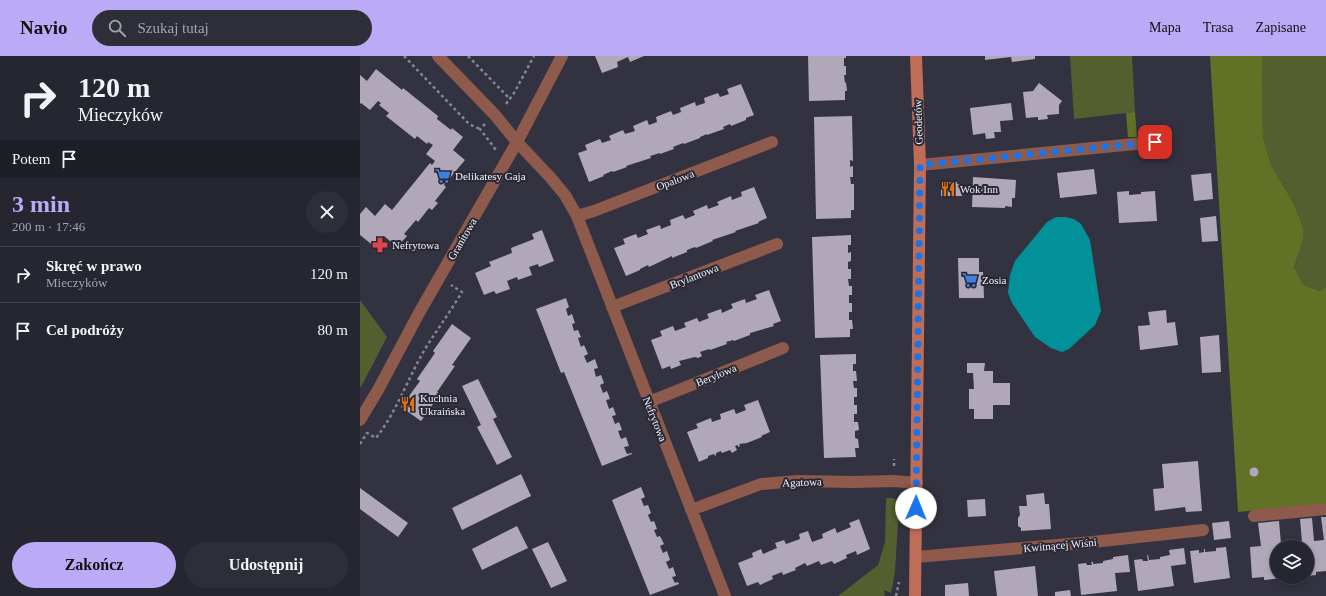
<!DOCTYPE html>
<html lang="pl">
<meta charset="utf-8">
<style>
body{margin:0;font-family:Georgia,serif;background:#2e2e38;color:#f1f3f6;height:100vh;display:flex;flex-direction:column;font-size:15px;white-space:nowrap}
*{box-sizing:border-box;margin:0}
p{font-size:13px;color:#a4a5ab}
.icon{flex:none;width:22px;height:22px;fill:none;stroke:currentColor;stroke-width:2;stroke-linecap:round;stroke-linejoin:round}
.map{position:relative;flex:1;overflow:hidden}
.side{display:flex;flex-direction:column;background:#262630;width:360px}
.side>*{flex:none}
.guide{background:#262630;color:#f1f3f6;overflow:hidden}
.buttons{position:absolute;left:910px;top:484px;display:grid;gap:8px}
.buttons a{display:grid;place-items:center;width:44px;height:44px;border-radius:50%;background:#262630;box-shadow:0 2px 6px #0003,0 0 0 1px #42434c;font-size:20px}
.pin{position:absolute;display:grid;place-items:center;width:34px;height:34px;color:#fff;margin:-17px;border-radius:8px;box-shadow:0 2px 6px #0006}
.me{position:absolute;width:44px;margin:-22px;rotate:1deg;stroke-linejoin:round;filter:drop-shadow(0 0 3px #0008)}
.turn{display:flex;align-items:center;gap:14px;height:84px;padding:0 12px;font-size:18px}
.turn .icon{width:52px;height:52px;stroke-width:2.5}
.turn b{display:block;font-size:28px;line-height:34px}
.then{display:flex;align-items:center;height:38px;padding:0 12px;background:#0003;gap:8px;font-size:15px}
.round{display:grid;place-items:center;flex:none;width:42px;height:42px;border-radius:21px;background:#2e2e38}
.overview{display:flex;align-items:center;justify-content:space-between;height:68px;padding:0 12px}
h1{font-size:24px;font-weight:700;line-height:30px;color:#bbaaf6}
.primary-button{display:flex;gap:8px;margin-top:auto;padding:8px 12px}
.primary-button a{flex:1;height:46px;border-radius:24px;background:#bbaaf6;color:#111;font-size:16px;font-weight:700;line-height:46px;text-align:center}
.primary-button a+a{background:#2e2e38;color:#f1f3f6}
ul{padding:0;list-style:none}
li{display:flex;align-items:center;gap:12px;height:56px;padding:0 12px;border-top:1px solid #42434c}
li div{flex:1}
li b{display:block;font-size:15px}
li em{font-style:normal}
header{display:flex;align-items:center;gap:24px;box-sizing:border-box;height:56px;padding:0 20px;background:#bbaaf6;color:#111}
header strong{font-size:19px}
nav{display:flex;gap:22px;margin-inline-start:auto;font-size:14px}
.search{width:280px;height:36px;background:#2e2e38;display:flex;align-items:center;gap:10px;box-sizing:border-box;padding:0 14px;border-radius:22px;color:#a4a5ab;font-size:15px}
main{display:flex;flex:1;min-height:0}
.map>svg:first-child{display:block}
.green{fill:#535f2f}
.forest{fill:#617125}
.water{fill:#029199}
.building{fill:#b0a8b8}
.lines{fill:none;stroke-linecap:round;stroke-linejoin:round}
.path{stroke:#878692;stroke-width:2.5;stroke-dasharray:3 3;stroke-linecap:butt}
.street{stroke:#8e5a4c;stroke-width:12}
.secondary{stroke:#bf6d57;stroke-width:12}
.route{stroke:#1a73e8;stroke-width:7;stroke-dasharray:0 12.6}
.labels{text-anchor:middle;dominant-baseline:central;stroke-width:4;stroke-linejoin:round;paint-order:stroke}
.street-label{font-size:11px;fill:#efeff8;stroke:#292835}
.poi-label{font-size:11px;fill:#efeff8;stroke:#292835;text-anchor:start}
</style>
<header>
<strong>Navio</strong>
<div class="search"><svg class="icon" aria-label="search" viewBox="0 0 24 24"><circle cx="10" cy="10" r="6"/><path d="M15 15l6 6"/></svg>Szukaj tutaj</div>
<nav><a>Mapa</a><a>Trasa</a><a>Zapisane</a></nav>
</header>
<main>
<section class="side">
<div class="guide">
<div class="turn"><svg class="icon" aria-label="right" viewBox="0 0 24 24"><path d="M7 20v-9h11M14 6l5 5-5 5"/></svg><div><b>120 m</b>Mieczyków</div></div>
<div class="then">Potem<svg class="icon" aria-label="arrive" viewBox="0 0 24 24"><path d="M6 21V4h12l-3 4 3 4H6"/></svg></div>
</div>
<div class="overview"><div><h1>3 min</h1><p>200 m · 17:46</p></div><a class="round"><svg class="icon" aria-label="close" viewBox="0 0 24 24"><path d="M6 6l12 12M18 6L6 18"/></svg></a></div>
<ul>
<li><svg class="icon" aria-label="right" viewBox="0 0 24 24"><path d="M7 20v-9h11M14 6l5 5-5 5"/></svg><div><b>Skręć w prawo</b><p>Mieczyków</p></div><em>120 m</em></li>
<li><svg class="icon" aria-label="arrive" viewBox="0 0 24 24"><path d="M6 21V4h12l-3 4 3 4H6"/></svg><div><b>Cel podróży</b></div><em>80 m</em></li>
</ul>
<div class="primary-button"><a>Zakończ</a><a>Udostępnij</a></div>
</section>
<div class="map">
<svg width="966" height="540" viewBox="0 0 966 540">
<rect width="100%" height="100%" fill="#333240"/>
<path class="green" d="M710,0H772L775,56L714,63Z
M902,0H966V231L960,235L943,228L934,211L943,184V171L934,148L911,109L903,81Z
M0,244L27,281L1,331L0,330Z
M526,442H533L536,444L539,450L535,516L531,537L524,534L525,540H478L518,509L525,486Z"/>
<path class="forest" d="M850,0H902L903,81L911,109L934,148L943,171V184L934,211L943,228L960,235L966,231V448L878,456Z
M775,56L777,81H768L766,57Z"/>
<path class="water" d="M696,161H705L714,163L721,168L730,184L741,255L735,269L709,293L702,296L691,292L675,281L652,247L648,237L650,219L655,205L687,166Z"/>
<path class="building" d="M235,0H284L270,6L268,1L257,6L258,11L242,17Z
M448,0H486V2H484V10H486V19H484L485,27L486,26L487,35H485V44L449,45Z
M625,0H675V3L652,6L651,1L625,4Z
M16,13L42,34L43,32L78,60L77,63L91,74L92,72L103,81L93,94L105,104L84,129L86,131L75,145L78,147L72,154L69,152L58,166L56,164L44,178L47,180L37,191L24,180L15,191L0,179V158L6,151L15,160L25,148L32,154L70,107L72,109L75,105L66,98L73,89L68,86L67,88L57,80L55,83L26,60L29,57L19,49L21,47L18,45L10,54L1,47L0,48V19L7,25Z
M679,27L702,45L699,49V58L687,59L688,63L678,64V61L666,62L663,36L673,35Z
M381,28L394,59L386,62V64L371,70L370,68L363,71L364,73L347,79V78L340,81V82L324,88L323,87L313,91L314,93L300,98V97L290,100L291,102L266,110L267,111L253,116L252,115L243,119L244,120L229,126L218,97L227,94L225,89L240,83L242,87L251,84L249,80L263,74L265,78L275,75L273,70L287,64L289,69L297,66L296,61L311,55L313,59L321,56L320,52L335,46L336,50L345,47L344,42L358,37L360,41L369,38L367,33Z
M651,47L653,64L640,65L641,76H634L635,82L626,83L625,77L613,79L610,52Z
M492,60L493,105L490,104V111L493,110V121H490L491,128H494V154H491V162L456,163L454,61Z
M734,113L737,138L700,142L697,117Z
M851,117L853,143L834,145L831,119Z
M613,121L656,124L655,142H652V151L645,150V152L612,151Z
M581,126H597V128H602V140H581Z
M394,131L407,162L398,166L399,167L375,175L376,176L352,184L353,185L336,192L335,191L327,194V196L312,202V200L289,211L288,209L280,213V214L266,220L254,192L265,188L263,183L276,178L278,182L288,178L286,174L300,169L301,173L311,169L310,164L323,159L325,163L335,159L333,155L347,149L348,153L359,149L357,146L371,140L372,144L382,140L381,136Z
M769,135V139L781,138V136L795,135L797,165L759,167L757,136Z
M856,160L858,185L842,186L840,162Z
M182,174L194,205L179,211L178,208L169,211L172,219L158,224L157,221L147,225L150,233L136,238L134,235L124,239L115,217L131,210L129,206L152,197L151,192L174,183L172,178Z
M491,179V189H488V197L491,196V205L488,206V213H491V223H488L489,230H492V239H489V247H492V256H489V264H492L493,273H490V281L455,282L452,181Z
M598,202H619V216H623L624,242H599Z
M409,234L421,265L413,268L414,270L390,277V279L374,285L373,284L366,286L367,288L350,294L349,293L340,296L342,300L338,302L335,301L319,305L321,309L311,313L310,310L302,313L291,284L302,280L300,275L313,270L315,275L326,271L324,267L337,262L339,266L349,262L347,258L361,253L362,257L373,252L371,248L385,243L386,247L397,243L395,239Z
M206,242L209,251L206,253L208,260L212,258L215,267L212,268L214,275L218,274L221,281L218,282L221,291L224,289L228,298L224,300L227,307L235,303L238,312L234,313L236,321L241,319L244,327L240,329L243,337L247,335L250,343L246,344L249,353L253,351L256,359L252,360L255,368L259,366L262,374L258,375L261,383L266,381L269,390L264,391L267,398L272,397V398L242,410L204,316L201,317L176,253Z
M806,254L807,267L815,266L818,289L780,294L778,270L790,269L788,256Z
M92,268L111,282L92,309L95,310L77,336L80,338L61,365L41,351L60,325L57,323L75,297L73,295Z
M859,279L861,316L842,317L840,281Z
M496,298V308H493V315H496L497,325H493L494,332H497V341H494V349H497V358H494V366H498L499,374L495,375V382L498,383L499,392H495L496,401L464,402L460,299Z
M607,307H625L624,315H633V327H650V349H633V363H614V353H609V333H614L613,317H607Z
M118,323L137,361L133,363L152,401L137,409L117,371L121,369L102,330Z
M398,344L410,376L401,380L402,381L387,387L379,388L380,390L378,391V389L375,390L377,394L372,397L370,394L362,397L361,395L356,397V399L355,400L354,398L348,400V402L339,406L327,376L338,372L336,368L351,362L352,366L361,363L360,358L374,353L376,358L386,354L384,349Z
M838,405L842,455L826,456L825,451L795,455L793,433L804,432L802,408Z
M889.5 416a4.5 4.5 0 1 1 9 0a4.5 4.5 0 1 1-9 0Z
M161,418L171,440L102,474L92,452Z
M281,431L285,441L281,443L284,450L288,449L291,457L288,459L291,466L294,465L297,473L294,474L297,481L300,480L304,488L300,490L303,497L307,495L310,504L306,506L309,513L313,511L316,520L312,521L315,527L318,526L319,528L290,539L252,444Z
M0,432L48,467L38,481L0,453Z
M684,437L685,448H689L691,473L661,475V472L658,470V462L660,459L659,450H667L666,439Z
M625,443L626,460L608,461L607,444Z
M961,461H966V515L956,516V519L947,520V491H917V521H923V522L904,524V521L892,522L890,491L901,490L898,467L919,465L921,488L932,487L942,486L940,463L952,462L954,485L964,484Z
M499,463L510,493L497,499L496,495L486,499L487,502L474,508L472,505L461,509L459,505L447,510L445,507L435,512L436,514L423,519L422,516L412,520L413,523L400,529L398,526L387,530L378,507L393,501L392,497L401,493L403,498L417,492L415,487L424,484L426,488L440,483L439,478L448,475L452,486L463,482L462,478L475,472L477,477L491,471L489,467Z
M869,465L871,482L854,484L852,467Z
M157,470L168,492L122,514L112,493Z
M188,486L207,525L191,532L172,493Z
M866,491L870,522L834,527L830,495L839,494V497L844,496V493H845V496L856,495V492Z
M824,492L826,508L811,510L814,530L778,535L774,504L782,503L783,505H788L787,499H788L789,504L800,503V501L810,499L809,494Z
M768,499L770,516L755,517L757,535L721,539L718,508L726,507L727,509H732L731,506H733V508L743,507V505L753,503V501Z
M675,510L678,540H637L634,515Z
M608,527L609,540H585V529Z
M710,534L711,540H695V536Z"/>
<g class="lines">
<path class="path" d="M44,0L109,68L120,73
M108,0L150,43
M146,48L154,37L174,0
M125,68L120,73L136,94
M0,388L7,377L16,382C37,355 48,322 65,293C77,274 90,256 102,236L91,229
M534,410V403
M536,540L539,526"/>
<path class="street" d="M78,0L135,59L157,86L190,121L205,139L217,160L365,540
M560,109L795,86
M217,160L234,155L412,86
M252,251L417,188
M289,346L423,292
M0,364L18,334L59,257L157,86L202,0
M331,454L401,428L438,425L493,426L534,425L557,427
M894,460L966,453
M556,501L733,486L843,474"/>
<path class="secondary" d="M555,540L560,109L556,0"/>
</g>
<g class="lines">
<path class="route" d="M556,452L560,109L795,86"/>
</g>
<defs>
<symbol id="supermarket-bare" viewBox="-9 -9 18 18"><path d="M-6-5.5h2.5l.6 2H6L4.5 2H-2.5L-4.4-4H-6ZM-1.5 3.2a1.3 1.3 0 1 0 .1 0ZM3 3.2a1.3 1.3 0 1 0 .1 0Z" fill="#3f7fe0" stroke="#292835" stroke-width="2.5" paint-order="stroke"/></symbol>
<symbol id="restaurant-bare" viewBox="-9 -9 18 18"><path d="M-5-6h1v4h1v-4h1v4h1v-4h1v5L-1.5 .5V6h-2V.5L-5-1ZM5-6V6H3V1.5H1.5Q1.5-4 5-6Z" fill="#e8710a" stroke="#292835" stroke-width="2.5" paint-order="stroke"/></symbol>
<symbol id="pharmacy-bare" viewBox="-9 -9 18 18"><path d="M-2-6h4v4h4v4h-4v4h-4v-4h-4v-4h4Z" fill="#e0444e" stroke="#292835" stroke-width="2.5" paint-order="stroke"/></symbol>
</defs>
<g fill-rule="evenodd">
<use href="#supermarket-bare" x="72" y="109" width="22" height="22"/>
<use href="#restaurant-bare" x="577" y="122" width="22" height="22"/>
<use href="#pharmacy-bare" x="9" y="178" width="22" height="22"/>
<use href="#supermarket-bare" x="599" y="213" width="22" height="22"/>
<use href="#restaurant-bare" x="37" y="337" width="22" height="22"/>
</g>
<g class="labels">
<g class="street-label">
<text transform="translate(558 66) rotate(-92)">Geodetów</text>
<text transform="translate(315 124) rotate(-21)">Opalowa</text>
<text transform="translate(102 183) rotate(-60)">Granitowa</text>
<text transform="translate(334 220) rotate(-21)">Brylantowa</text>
<text transform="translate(356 319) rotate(-22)">Berylowa</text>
<text transform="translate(295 363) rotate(68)">Nefrytowa</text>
<text transform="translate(442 426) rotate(-2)">Agatowa</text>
<text transform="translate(700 489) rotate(-5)">Kwitnącej Wiśni</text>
</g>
<g class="poi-label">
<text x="95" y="120">Delikatesy Gaja</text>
<text x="600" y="133">Wok Inn</text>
<text x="32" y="189">Nefrytowa</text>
<text x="622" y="224">Zosia</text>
<text x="60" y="342">Kuchnia<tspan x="60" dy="13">Ukraińska</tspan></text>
</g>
</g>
</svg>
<div class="buttons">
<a><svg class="icon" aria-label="layers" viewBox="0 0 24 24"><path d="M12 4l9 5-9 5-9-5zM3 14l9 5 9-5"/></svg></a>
</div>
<div class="pin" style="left:795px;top:86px;background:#d93025"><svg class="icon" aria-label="arrive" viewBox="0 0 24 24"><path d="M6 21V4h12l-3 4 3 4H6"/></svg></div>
<svg class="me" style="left:556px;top:452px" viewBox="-20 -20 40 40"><circle r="19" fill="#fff"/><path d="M0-13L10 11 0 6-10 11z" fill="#1a73e8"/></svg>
</div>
</main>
